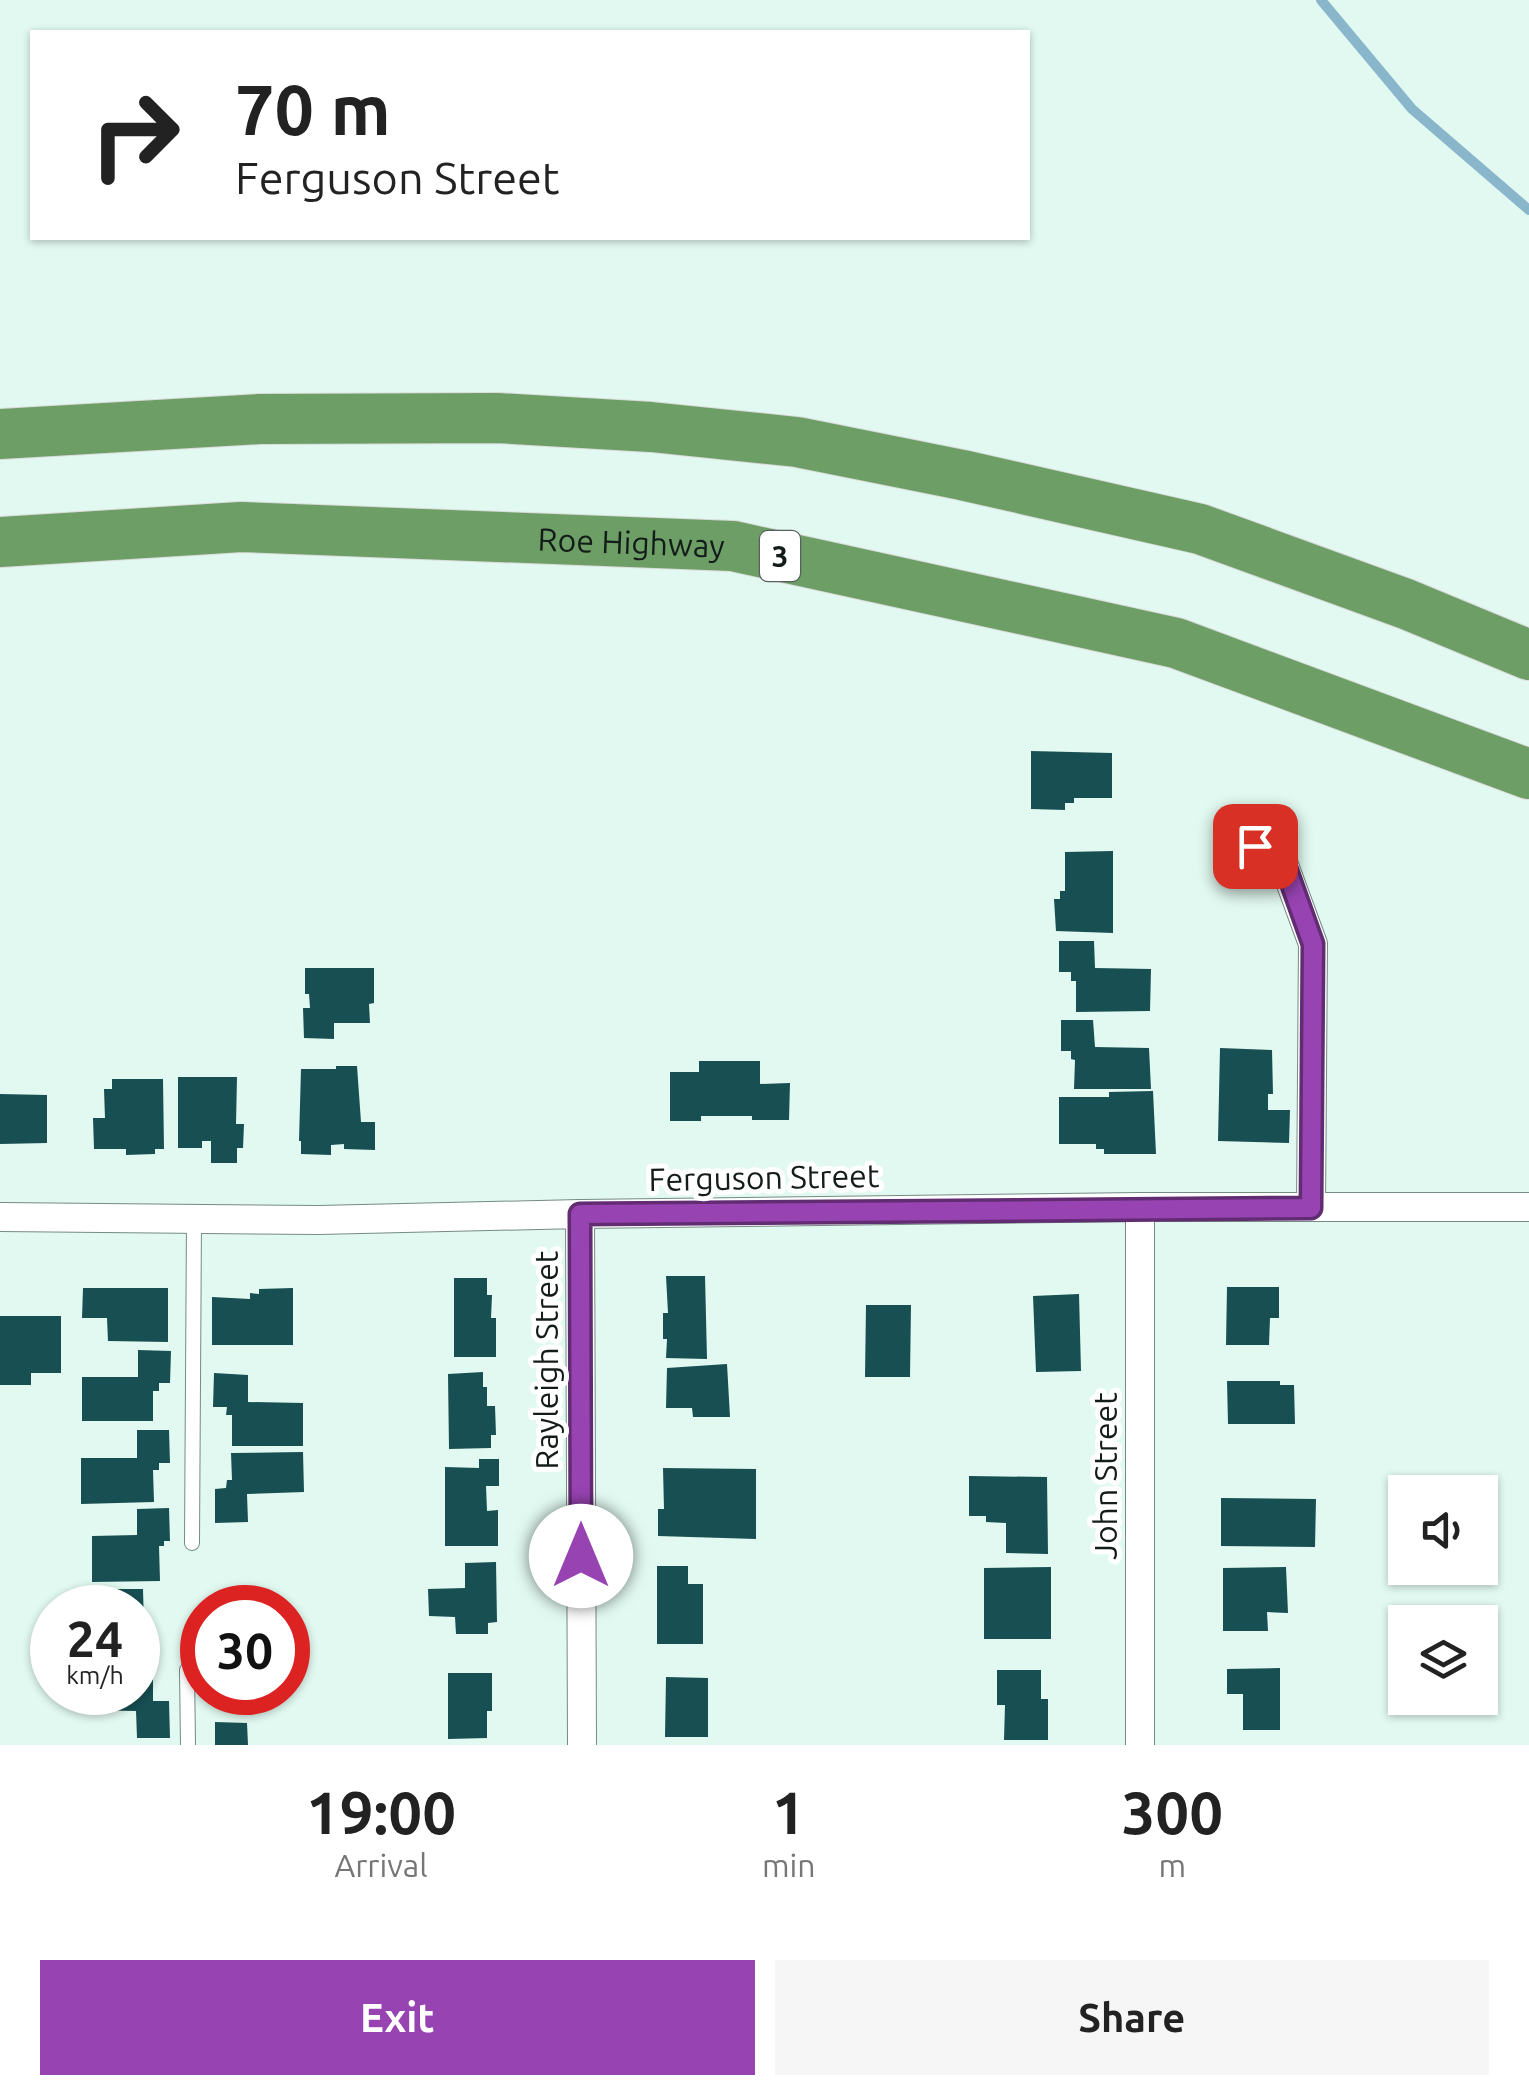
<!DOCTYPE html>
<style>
body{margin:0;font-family:Ubuntu,sans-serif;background:#f6f6f6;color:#222;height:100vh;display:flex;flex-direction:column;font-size:38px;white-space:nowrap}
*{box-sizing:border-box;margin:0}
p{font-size:32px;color:#767676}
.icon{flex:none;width:55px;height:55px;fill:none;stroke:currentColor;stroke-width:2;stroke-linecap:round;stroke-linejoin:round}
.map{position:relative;height:1745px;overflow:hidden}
.drawer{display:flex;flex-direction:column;background:#fff;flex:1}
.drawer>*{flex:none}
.hud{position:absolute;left:30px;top:30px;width:1000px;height:210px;border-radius:0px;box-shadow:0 2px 8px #0004;background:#fff;color:#222;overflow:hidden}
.buttons{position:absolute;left:1388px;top:1475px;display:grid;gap:20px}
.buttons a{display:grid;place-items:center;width:110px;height:110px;border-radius:0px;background:#fff;box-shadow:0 2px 8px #0004;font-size:50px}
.speed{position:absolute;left:30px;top:1585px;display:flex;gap:20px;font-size:50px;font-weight:700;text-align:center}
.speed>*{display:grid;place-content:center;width:130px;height:130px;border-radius:50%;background:#fff;box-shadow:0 2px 8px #0004;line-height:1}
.speed small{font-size:25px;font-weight:400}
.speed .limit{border:15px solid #d22;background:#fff;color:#111}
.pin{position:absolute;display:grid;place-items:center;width:85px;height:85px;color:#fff;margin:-42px;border-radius:20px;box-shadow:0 5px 15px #0006}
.me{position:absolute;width:110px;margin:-55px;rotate:0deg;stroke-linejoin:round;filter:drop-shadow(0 0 8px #0008)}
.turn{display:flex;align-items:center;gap:35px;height:210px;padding:0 40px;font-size:45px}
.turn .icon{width:130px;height:130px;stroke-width:2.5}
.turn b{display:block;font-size:70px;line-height:85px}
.eta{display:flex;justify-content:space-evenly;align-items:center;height:170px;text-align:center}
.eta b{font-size:60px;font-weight:700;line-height:70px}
.primary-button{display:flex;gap:20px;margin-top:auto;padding:20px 40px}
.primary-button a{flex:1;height:115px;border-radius:0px;background:#9743b1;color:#fff;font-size:40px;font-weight:700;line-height:115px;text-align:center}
.primary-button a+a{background:#f6f6f6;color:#222}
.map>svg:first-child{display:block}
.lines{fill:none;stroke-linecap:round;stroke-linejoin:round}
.stream{stroke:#8ab6cc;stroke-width:10}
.building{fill:#174f52}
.lane-casing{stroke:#758b83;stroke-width:16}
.street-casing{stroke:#758b83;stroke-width:30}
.highway-casing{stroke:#d9dbda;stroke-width:52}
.lane{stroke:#fff;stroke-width:14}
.street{stroke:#fff;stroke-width:28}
.highway{stroke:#6c9e66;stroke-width:50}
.route-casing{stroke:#622c73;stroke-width:25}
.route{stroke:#9743b1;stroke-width:18}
.labels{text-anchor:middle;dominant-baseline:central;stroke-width:10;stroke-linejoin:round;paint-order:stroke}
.shield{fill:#fff;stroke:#5a605e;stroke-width:2.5}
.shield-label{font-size:30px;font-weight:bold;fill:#131c19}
.street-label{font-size:32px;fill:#131c19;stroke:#fff}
</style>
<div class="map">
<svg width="1529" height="1745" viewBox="0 0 1529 1745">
<rect width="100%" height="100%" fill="#e1f9f0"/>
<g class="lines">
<path class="stream" d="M1321,0L1412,109L1529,210"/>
</g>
<path class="building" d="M1031,751L1112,753V798H1074V803H1065V810L1031,809Z
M1113,851V933L1056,931L1054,899H1060V891H1065V852Z
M1059,941H1094L1095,968L1151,969L1150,1011L1076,1012V981H1071V972H1059Z
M305,968H374V1003L369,1004L370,1023H334V1039L304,1038L303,1008H310L309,994H305Z
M1061,1020H1093L1095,1047L1149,1048L1151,1089H1074L1075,1060L1071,1059V1051H1061Z
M1220,1048L1272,1050L1273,1094H1268V1110H1290L1289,1143L1218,1141Z
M699,1061H760V1084L790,1083L789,1120H752V1116H701V1121H670V1072H699Z
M336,1066H357L361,1122H375V1150L344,1149V1144L331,1145V1155L301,1154V1141H299L301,1069H336Z
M178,1077H237L236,1124H244L243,1148H237V1163H211V1141H202V1148H178Z
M112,1079H163L164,1149H155V1154L126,1155V1149H94L93,1118H105L104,1089H112Z
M1153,1091L1156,1154H1104V1149H1096V1144H1059V1097H1109V1092Z
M0,1094L47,1095V1143L0,1144Z
M666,1276H705L707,1359L666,1358L667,1339H663V1313H668Z
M454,1278H487V1295H492L491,1318H496V1357H454Z
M1227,1287H1279V1318H1270L1269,1345H1226Z
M83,1288H168V1342L108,1341L107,1318H82Z
M293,1288V1345H212V1297L250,1299V1293L259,1294V1289Z
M1079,1294L1081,1371L1036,1372L1033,1296Z
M866,1305H911L910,1377H865Z
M0,1316H61V1373H31V1385H0Z
M138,1350L171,1351L170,1383H159V1391H153V1421H82V1377H138Z
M727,1364L730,1417H693L692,1408H666L667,1368Z
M483,1372V1387H487V1406H495L496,1435H491V1448L449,1449L448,1374Z
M214,1373L248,1375V1402L303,1403V1446H232V1415H226L227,1407H213Z
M1227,1381H1280V1385H1294L1295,1424H1228Z
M137,1430H169L170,1463H159V1470H153L154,1502L81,1504V1458H137Z
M303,1452L304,1492L247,1494L248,1522L215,1523V1489L226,1488L227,1480H232L231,1453Z
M479,1459H499V1486H486L487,1511L498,1510V1546H445V1467L479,1468Z
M663,1468L756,1469V1539L658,1536V1509H664Z
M969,1476L1047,1477L1048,1554L1006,1553V1523L986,1522V1516H969Z
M1221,1498L1316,1499L1315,1547L1221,1546Z
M169,1508L170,1541H164V1546H159L160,1581L92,1582V1536L137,1535V1509Z
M496,1562L497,1622L488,1623V1634H456L455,1617L429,1616L428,1589L465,1588V1563Z
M657,1566H688V1584H703V1644H657Z
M1051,1567V1639H984V1568Z
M1286,1567L1288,1613L1267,1612L1268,1631H1223V1568Z
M76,1589H143L144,1627H151V1660H138V1608H76Z
M138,1667H153V1701H169L170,1738H137L136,1711L81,1710V1692H138Z
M1280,1668V1730H1243V1694H1227V1669Z
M997,1670H1041V1699H1048V1740H1004L1005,1705H997Z
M448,1673H492V1711H487V1738L448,1739Z
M666,1677L708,1678V1737H665Z
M215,1722L247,1723L248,1745H215Z"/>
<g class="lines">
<defs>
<path id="lane" d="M192,1543L194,1219
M187,1670L188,1745"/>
<path id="street" d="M1255,846L1281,857L1313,944L1311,1207
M580,1214L582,1745
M0,1217L319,1220L580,1214L1140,1207H1529
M1140,1745V1207"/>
<g id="highway">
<path d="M0,434L260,419L497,418L651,427L797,442L962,475L1200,529L1406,604L1529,655"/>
<path id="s1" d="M0,542L241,527L733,546L1176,643L1529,774"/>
</g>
</defs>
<use href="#lane" class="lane-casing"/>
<use href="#street" class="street-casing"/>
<use href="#highway" class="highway-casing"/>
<use href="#lane" class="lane"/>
<use href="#street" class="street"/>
<use href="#highway" class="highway"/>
</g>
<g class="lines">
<defs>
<path id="route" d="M581,1556L580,1214L1311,1208L1313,944L1282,857L1255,846"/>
</defs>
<use href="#route" class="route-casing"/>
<use href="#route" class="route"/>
</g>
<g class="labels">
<rect class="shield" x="760" y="531" width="40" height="50" rx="8"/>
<g class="shield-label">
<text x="780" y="556">3</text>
</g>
<g class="street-label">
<text stroke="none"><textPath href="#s1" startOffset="632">Roe Highway</textPath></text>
<text transform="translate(764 1177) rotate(-1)">Ferguson Street</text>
<text transform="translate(546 1360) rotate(-90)">Rayleigh Street</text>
<text transform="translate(1105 1476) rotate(-90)">John Street</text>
</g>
</g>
</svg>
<div class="buttons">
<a><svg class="icon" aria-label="sound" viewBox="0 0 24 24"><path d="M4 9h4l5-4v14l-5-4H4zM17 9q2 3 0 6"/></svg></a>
<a><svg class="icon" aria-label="layers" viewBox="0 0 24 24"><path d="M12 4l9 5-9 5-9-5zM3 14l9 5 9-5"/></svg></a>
</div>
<div class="speed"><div>24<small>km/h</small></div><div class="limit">30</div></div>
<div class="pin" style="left:1255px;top:846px;background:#d93025"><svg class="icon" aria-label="arrive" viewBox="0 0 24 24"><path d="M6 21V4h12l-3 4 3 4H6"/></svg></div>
<svg class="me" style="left:581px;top:1556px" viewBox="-20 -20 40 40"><circle r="19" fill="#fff"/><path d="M0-13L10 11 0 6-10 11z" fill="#9743b1"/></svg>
<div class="hud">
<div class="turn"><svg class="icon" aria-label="right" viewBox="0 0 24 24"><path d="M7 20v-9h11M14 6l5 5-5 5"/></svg><div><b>70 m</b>Ferguson Street</div></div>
</div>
</div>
<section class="drawer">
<div class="eta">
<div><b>19:00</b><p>Arrival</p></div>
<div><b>1</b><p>min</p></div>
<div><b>300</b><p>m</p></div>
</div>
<div class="primary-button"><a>Exit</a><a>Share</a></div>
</section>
